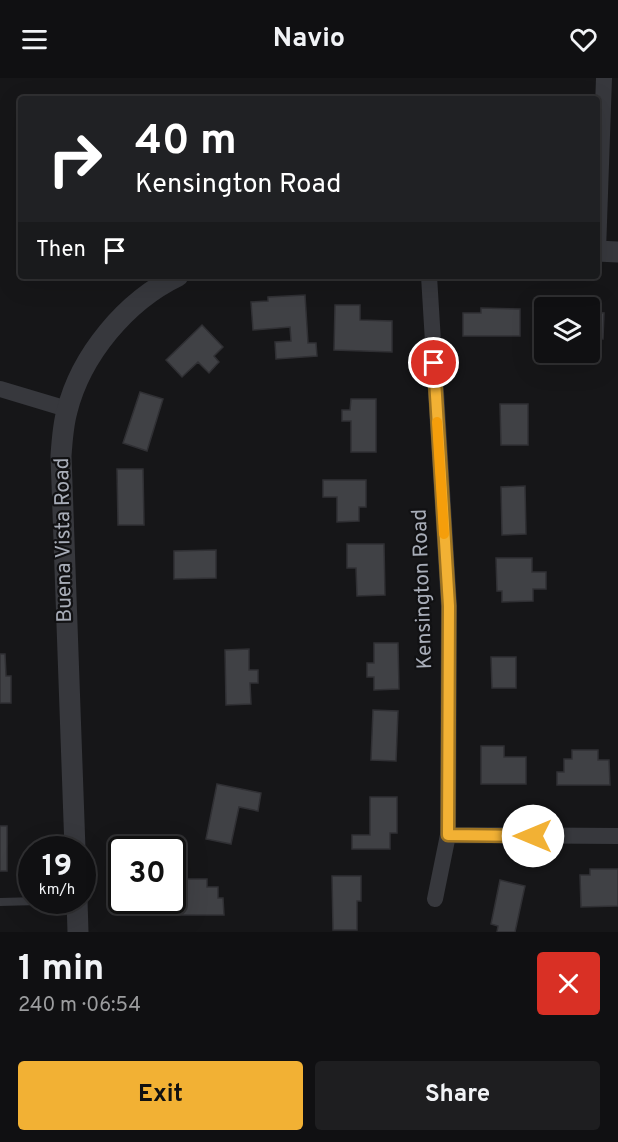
<!DOCTYPE html>
<meta charset="utf-8">
<style>
body{margin:0;font-family:Overpass,sans-serif;background:#1e1e20;color:#f1f3f6;height:100vh;display:flex;flex-direction:column;font-size:22px;white-space:nowrap}
*{box-sizing:border-box;margin:0}
p{font-size:20px;color:#9c9d9f}
.icon{flex:none;width:33px;height:33px;fill:none;stroke:currentColor;stroke-width:2;stroke-linecap:round;stroke-linejoin:round}
.map{position:relative;height:854px;overflow:hidden}
.side{display:flex;flex-direction:column;background:#101012;flex:1}
.side>*{flex:none}
.guide{position:absolute;left:18px;top:18px;width:582px;height:183px;border-radius:6px;box-shadow:0 6px 24px #0002,0 0 0 2px #303032;background:#202124;color:#fff;overflow:hidden}
.controls{position:absolute;left:534px;top:219px;display:grid;gap:12px}
.controls a{display:grid;place-items:center;width:66px;height:66px;border-radius:6px;background:#101012;box-shadow:0 6px 24px #0002,0 0 0 2px #303032;font-size:30px}
.speed{position:absolute;left:18px;top:758px;display:flex;gap:12px;font-size:30px;font-weight:700;text-align:center}
.speed>*{display:grid;place-content:center;width:78px;height:78px;border-radius:50%;background:#101012;box-shadow:0 6px 24px #0002,0 0 0 2px #303032;line-height:1}
.speed small{font-size:15px;font-weight:400}
.speed .limit{border:3px solid #111;border-radius:9px;background:#fff;color:#111}
.pin{position:absolute;display:grid;place-items:center;width:51px;height:51px;color:#fff;margin:-26px;border:3px solid #fff;border-radius:50%;box-shadow:0 2px 6px #0007}
.me{position:absolute;width:66px;margin:-33px;rotate:270deg;stroke-linejoin:round;filter:drop-shadow(0 0 4px #0008)}
.turn{display:flex;align-items:center;gap:21px;height:126px;padding:0 18px;font-size:27px}
.turn .icon{width:78px;height:78px;stroke-width:2.5}
.turn b{display:block;font-size:42px;line-height:51px}
.then{display:flex;align-items:center;height:57px;padding:0 18px;background:#0003;gap:12px;font-size:22px}
.round{display:grid;place-items:center;flex:none;width:63px;height:63px;border-radius:6px;background:#1e1e20}
.summary{display:flex;align-items:center;justify-content:space-between;height:102px;padding:0 18px}
h1{font-size:36px;font-weight:700;line-height:45px}
.cta{display:flex;gap:12px;margin-top:auto;padding:12px 18px}
.cta a{flex:1;height:69px;border-radius:6px;background:#f2b134;color:#111;font-size:24px;font-weight:700;line-height:69px;text-align:center}
.cta a+a{background:#1e1e20;color:#f1f3f6}
header{display:flex;justify-content:space-between;align-items:center;height:78px;padding:0 18px;background:#101012;font-size:27px;font-weight:700}
.map>svg:first-child{display:block}
.building{fill:#404145;stroke:#303034;stroke-width:1.5}
.lines{fill:none;stroke-linecap:round;stroke-linejoin:round}
.service{stroke:#37383d;stroke-width:8}
.minor{stroke:#37383d;stroke-width:16}
.tertiary{stroke:#37383d;stroke-width:21}
.route-casing{stroke:#9d7322;stroke-width:15}
.route{stroke:#f2b134;stroke-width:10}
.slow{stroke:#f59e0b;stroke-width:10}
.labels{text-anchor:middle;dominant-baseline:central;stroke-width:4.5;stroke-linejoin:round;paint-order:stroke}
.street-label{font-size:21px;fill:#a8adb8;stroke:#111113}
</style>
<header><svg class="icon" aria-label="menu" viewBox="0 0 24 24"><path d="M4 6h16M4 12h16M4 18h16"/></svg>Navio<svg class="icon" aria-label="heart" viewBox="0 0 24 24"><path d="M12 20l-8-8c-3-5 5-10 8-4 3-6 11-1 8 4z"/></svg></header>
<div class="map">
<svg width="618" height="854" viewBox="0 0 618 854">
<rect width="100%" height="100%" fill="#161618"/>
<path class="building" d="M305,217L308,265H316L317,278L276,281L275,264L291,263L290,249L253,252L251,224L268,223V219Z
M335,227H360V242L392,243V274L334,272Z
M481,230L520,231V258H463V235H481Z
M590,234L604,235L603,261L590,260Z
M202,247L223,269L214,278L219,284L209,295L198,284L182,299L166,282Z
M140,314L163,321L147,373L123,365Z
M351,321H376V374H351V343H342V332H350Z
M500,326H528V367H501Z
M117,391H143L144,447H118Z
M323,402H366V429H359V443L337,444V419H323Z
M525,408L526,456L502,457L501,409Z
M347,466H384L385,517L357,518L356,490H347Z
M216,472V500L174,501V473Z
M496,480H532V494H546V511H533V523L502,524V513H497Z
M374,565H398L399,611L374,612V599H367V585H374Z
M249,571V592H258V605H250L251,626L226,627L225,572Z
M0,576H5L6,598H11V625H0Z
M491,579H516V610H492Z
M373,632L398,633L396,683L371,682Z
M481,668H504V679H526V706H481Z
M572,672H598V682H609L610,707H557V694H564V681H572Z
M217,706L261,715L258,733L239,729L231,766L206,761Z
M370,719H397V755H390V771H352V757H370Z
M0,748H7V793H0Z
M590,791H618V828L581,829L580,797H590Z
M332,798H361V823H357V852H333Z
M184,801H207V809H218V820H223L224,837H177V814H184Z
M500,802L525,808L515,854H497L498,848L491,846Z"/>
<g class="lines">
<path class="service" d="M0,824L77,822"/>
<path class="minor" d="M598,173L604,0
M429,198L449,528L448,757L435,821
M0,311L67,331
M448,757L618,758"/>
<path class="tertiary" d="M597,173L618,174
M75,771L61,378C62,363 63,347 67,333C81,277 126,223 178,198
M77,822L78,854"/>
</g>
<g class="lines">
<defs>
<path id="route" d="M434,285L449,528L448,757L533,758"/>
</defs>
<use href="#route" class="route-casing"/>
<use href="#route" class="route"/>
<path class="slow" d="M437,344L444,456"/>
</g>
<g class="labels">
<g class="street-label">
<text transform="translate(64 462) rotate(-91)">Buena Vista Road</text>
<text transform="translate(423 511) rotate(-92)">Kensington Road</text>
</g>
</g>
</svg>
<div class="controls">
<a><svg class="icon" aria-label="layers" viewBox="0 0 24 24"><path d="M12 4l9 5-9 5-9-5zM3 14l9 5 9-5"/></svg></a>
</div>
<div class="speed"><div>19<small>km/h</small></div><div class="limit">30</div></div>
<div class="pin" style="left:434px;top:285px;background:#d93025"><svg class="icon" aria-label="arrive" viewBox="0 0 24 24"><path d="M6 21V4h12l-3 4 3 4H6"/></svg></div>
<svg class="me" style="left:533px;top:758px" viewBox="-20 -20 40 40"><circle r="19" fill="#fff"/><path d="M0-13L10 11 0 6-10 11z" fill="#f2b134"/></svg>
<div class="guide">
<div class="turn"><svg class="icon" aria-label="right" viewBox="0 0 24 24"><path d="M7 20v-9h11M14 6l5 5-5 5"/></svg><div><b>40 m</b>Kensington Road</div></div>
<div class="then">Then<svg class="icon" aria-label="arrive" viewBox="0 0 24 24"><path d="M6 21V4h12l-3 4 3 4H6"/></svg></div>
</div>
</div>
<section class="side">
<div class="summary"><div><h1>1 min</h1><p>240 m · 06:54</p></div><a class="round" style="background:#d93025;color:#fff"><svg class="icon" aria-label="close" viewBox="0 0 24 24"><path d="M6 6l12 12M18 6L6 18"/></svg></a></div>
<div class="cta"><a>Exit</a><a>Share</a></div>
</section>
